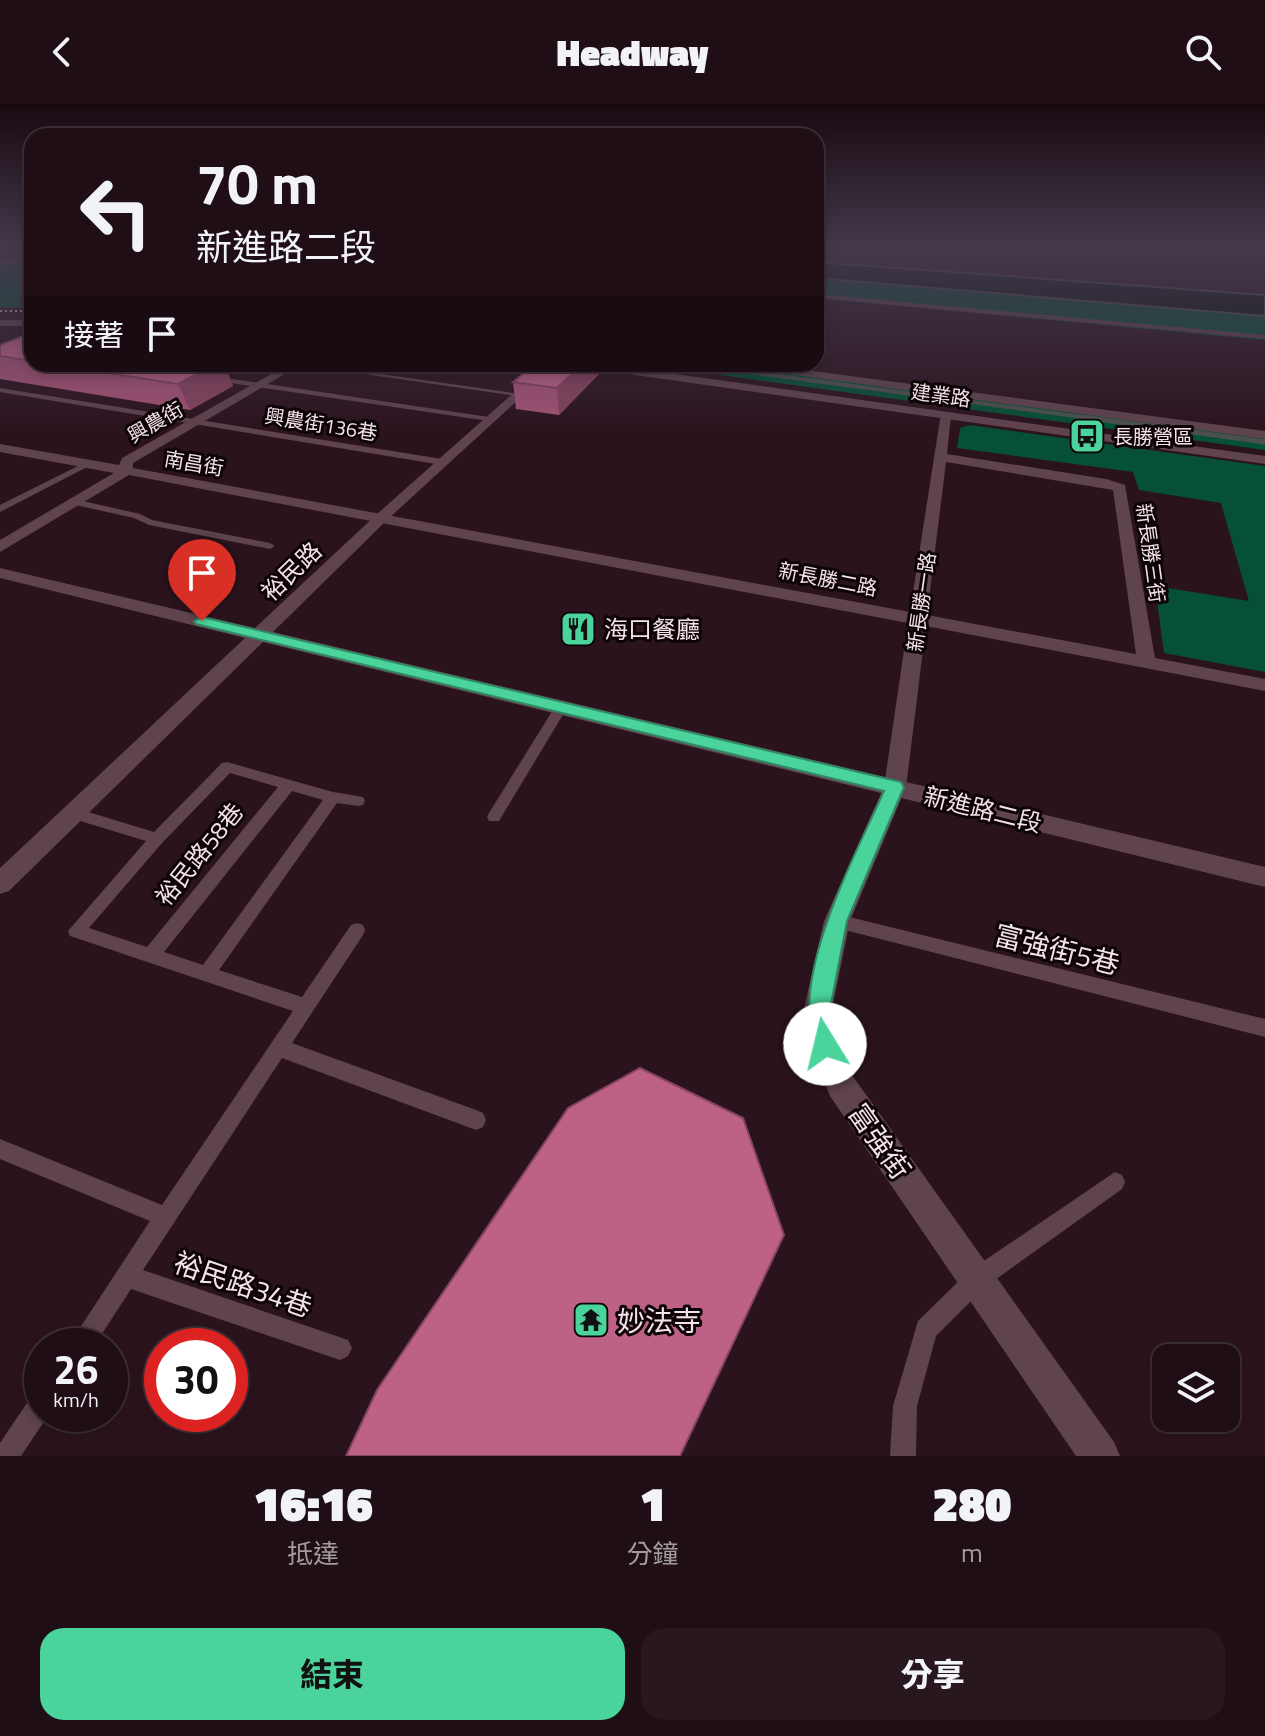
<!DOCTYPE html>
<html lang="zh-TW">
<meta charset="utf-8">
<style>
body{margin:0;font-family:"Titillium Web","Noto Sans TC",sans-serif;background:#28171f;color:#f1f3f6;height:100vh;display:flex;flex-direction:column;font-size:30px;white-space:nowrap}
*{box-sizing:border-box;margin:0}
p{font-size:26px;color:#a29ca1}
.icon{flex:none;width:44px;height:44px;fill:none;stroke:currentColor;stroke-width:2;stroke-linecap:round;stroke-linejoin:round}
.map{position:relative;height:1352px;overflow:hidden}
.details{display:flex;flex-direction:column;background:#200e16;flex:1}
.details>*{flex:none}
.top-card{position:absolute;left:24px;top:24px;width:800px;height:244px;border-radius:24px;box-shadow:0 4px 12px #0003,0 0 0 2px #3d2e35;background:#200e16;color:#f1f3f6;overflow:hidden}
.tools{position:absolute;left:1152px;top:1240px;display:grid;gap:16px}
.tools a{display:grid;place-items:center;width:88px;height:88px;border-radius:16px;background:#200e16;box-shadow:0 4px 12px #0003,0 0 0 2px #3d2e35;font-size:40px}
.speed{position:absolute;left:24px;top:1224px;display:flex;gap:16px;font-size:40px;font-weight:700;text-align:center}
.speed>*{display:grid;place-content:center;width:104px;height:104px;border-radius:50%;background:#200e16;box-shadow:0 4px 12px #0003,0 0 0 2px #3d2e35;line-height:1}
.speed small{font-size:20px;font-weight:400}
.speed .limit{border:12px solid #d22;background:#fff;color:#111}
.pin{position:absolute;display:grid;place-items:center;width:68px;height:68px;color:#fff;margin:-82px -34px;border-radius:50% 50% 50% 0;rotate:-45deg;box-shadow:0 0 8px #0007}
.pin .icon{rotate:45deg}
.me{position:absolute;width:88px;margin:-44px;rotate:351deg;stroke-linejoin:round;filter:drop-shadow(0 0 6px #0008)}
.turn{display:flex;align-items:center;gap:28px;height:168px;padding:0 40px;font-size:36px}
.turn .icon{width:104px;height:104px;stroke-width:2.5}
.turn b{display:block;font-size:56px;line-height:68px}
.then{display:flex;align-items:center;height:76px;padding:0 40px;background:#0003;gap:16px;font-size:30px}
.eta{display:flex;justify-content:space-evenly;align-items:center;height:136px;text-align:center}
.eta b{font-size:48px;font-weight:800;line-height:56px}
.cta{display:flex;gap:16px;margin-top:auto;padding:16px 40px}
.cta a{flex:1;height:92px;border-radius:24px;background:#4ad49c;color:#111;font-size:32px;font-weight:800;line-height:92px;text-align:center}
.cta a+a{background:#28171f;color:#f1f3f6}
header{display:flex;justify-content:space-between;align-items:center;height:104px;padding:0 40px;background:#200e16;font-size:36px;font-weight:800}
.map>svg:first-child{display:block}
.green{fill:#055036}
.water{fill:#04110b;stroke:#4c504d;stroke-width:2}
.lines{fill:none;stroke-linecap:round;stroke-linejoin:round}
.stream-far1{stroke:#4c504d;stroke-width:4}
.stream{stroke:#4c504d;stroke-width:5}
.service{fill:#5f434e;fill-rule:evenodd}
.minor{fill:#5f434e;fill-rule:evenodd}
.tertiary{fill:#5f434e;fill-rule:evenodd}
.rail{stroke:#d1bec5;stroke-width:2;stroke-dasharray:2 3;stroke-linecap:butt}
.wall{fill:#a35374}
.shaded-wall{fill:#84445e}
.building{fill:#bd6187;stroke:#84445e;stroke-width:2}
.route{fill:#4ad49c;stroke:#308a65;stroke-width:2}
.labels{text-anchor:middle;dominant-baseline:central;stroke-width:6;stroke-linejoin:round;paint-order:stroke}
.far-street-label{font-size:20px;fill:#f3e2e8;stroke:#0d0407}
.far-poi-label{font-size:20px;fill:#f3e2e8;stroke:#0d0407;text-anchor:start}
.street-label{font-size:24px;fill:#f3e2e8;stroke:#0d0407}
.poi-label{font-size:24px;fill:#f3e2e8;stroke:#0d0407;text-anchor:start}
.near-street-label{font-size:28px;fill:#f3e2e8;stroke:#0d0407}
.near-poi-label{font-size:28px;fill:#f3e2e8;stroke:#0d0407;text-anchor:start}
</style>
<header><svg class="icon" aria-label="back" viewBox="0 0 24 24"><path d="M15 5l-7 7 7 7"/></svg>Headway<svg class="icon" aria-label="search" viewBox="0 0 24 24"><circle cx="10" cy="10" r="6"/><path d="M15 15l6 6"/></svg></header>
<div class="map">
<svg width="1265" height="1352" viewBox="0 0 1265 1352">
<rect width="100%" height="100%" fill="#2b131d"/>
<path class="green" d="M32,150V204L0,203V156Z
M816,173L1265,209V236L816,194Z
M641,260H730L1265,332V346Z
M970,321L1265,362V568L1164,549L1155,482L1249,497L1221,399L1139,386L1133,368L957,344L960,324Z"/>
<path class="water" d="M816,158L1265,191V212L816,174Z"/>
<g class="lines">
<path class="stream-far1" d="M689,260L1098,315"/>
<path class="stream" d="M1083,313L1265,338"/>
<path class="service" d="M32,151V155L0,162V158Z
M816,190L1265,231V235L816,194Z
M294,260H312L521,290L517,292Z
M213,272L489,313L493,315L489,317L210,276Z
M0,284L442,355L446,358L442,361L0,288Z
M84,359L91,361L0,408V401Z
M74,395L140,410L152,416L270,439L275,442L270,445L149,421L134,414L71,400V396Z
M561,600L567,604L499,717H489L487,713L489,709L556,601Z
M227,658L333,688L363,693L365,697L363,701L358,702L337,699L219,866L302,893L351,821L357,819L363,821L365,826L363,831L292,939L476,1006L483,1009L486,1016L483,1023L476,1026L282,954L143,1166L348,1236L352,1244L348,1252L340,1256L131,1185L94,1242H68L150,1117L0,1055V1035L162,1101L293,907L76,834L70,832L68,827L146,737L67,713L65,709L67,705L72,703L154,728L222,659ZM230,669L278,683L147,843L89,824L162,739ZM292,687L323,696L203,861L164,848Z
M837,810L1265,915V933L837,824L831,822L829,817L831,812Z
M1115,1068L1122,1071L1125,1078L1122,1085L985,1183L936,1232L917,1302L916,1352H890L893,1302L918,1217L969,1167Z
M42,1287V1310H49L21,1352H0V1339L33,1290Z"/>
<path class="minor" d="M289,260H302L133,359V364L910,508L941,309L951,312L947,350L1106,375L1125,381L1155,554L1265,575V587L926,522L906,683L850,817L832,905L840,940L852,971L1114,1338L1120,1352H1076L830,992L810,940L804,905L824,817L884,683L908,519L129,371L0,448V436L114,369L0,348V340L119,361L122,354ZM946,358L1113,386L1136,550L927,511Z
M731,260H761L1265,327V335L736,263Z"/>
<path class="tertiary" d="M0,216H32V222H0Z
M546,260H557L387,416L273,528L1265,763V783L263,538L9,787L0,790V764L245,534L0,474V464L255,524L377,410Z
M574,260H603L1265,352V360L579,263Z"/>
<path class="rail" d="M0,207H32"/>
</g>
<path class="wall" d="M32,230V260H224L233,282L190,306L0,275V241Z
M600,269L559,311L516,305L513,278Z"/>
<path class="shaded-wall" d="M216,260H224L233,282L190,306L178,280Z
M583,260H600V269L559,311L557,284Z"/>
<path class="building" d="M29,230H32V257L0,252V241Z
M50,260H216L178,280Z
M535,260H583L557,284L513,278Z
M640,964L743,1014L784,1131L680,1352H346L377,1286L568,1004Z"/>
<linearGradient id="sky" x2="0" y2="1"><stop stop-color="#180a10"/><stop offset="0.43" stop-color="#44394c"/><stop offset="1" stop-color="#44394c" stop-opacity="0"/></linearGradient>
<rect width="1265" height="330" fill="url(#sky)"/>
<path class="route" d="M202,513L901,678L904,683L847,817L830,905L837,940L833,949L825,952L817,949C786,877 854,755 884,687L196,520L194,517Z"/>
<defs>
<symbol id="bus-square" viewBox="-11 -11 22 22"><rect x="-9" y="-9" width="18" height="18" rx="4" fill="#4ad49c" stroke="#0d0407"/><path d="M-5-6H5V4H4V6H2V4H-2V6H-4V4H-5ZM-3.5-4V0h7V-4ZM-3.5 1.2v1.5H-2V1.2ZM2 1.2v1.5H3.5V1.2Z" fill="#111"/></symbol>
<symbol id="restaurant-square" viewBox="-11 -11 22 22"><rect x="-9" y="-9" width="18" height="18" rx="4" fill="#4ad49c" stroke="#0d0407"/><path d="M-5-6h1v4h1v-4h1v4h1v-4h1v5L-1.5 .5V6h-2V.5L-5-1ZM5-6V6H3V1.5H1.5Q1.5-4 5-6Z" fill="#111"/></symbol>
<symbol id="temple-square" viewBox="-11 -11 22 22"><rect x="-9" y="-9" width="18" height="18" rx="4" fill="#4ad49c" stroke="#0d0407"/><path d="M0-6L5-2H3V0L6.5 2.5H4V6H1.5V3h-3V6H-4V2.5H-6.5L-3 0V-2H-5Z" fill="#111"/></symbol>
</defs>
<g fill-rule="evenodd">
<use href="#bus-square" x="1067" y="312" width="40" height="40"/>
<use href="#restaurant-square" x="558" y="505" width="40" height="40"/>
<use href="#temple-square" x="571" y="1196" width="40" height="40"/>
</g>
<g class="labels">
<g class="far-street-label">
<text transform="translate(941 291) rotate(8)">建業路</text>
<text transform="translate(155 318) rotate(-30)">興農街</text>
<text transform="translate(321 320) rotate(9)">興農街136巷</text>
<text transform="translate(194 359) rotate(10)">南昌街</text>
<text transform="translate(1151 449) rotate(82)">新長勝三街</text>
<text transform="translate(828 475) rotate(11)">新長勝二路</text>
<text transform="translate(921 498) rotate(-82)">新長勝一路</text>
</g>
<g class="far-poi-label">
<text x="1113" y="332">長勝營區</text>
</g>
<g class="street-label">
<text transform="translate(291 467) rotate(-44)">裕民路</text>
<text transform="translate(983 705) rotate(14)">新進路二段</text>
<text transform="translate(199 750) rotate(-51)">裕民路58巷</text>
</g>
<g class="poi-label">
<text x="604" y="525">海口餐廳</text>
</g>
<g class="near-street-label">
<text transform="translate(1057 845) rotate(14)">富強街5巷</text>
<text transform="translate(880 1037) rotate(55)">富強街</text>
<text transform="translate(243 1180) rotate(19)">裕民路34巷</text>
</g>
<g class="near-poi-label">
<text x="617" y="1216">妙法寺</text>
</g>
</g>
</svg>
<div class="tools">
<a><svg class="icon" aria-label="layers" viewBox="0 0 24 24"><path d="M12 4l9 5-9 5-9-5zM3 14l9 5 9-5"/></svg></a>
</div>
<div class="speed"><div>26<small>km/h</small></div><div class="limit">30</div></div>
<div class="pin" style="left:202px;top:517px;background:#d93025"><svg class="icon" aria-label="arrive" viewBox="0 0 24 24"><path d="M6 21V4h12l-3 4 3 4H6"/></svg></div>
<svg class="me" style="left:825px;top:940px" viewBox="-20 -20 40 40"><circle r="19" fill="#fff"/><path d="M0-13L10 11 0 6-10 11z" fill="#4ad49c"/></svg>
<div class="top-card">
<div class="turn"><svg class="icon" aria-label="left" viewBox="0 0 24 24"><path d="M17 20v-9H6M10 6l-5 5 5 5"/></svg><div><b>70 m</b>新進路二段</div></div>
<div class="then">接著<svg class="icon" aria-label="arrive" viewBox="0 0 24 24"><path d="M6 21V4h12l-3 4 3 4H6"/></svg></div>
</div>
</div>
<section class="details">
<div class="eta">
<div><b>16:16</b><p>抵達</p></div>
<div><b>1</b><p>分鐘</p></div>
<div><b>280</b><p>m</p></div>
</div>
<div class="cta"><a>結束</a><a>分享</a></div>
</section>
